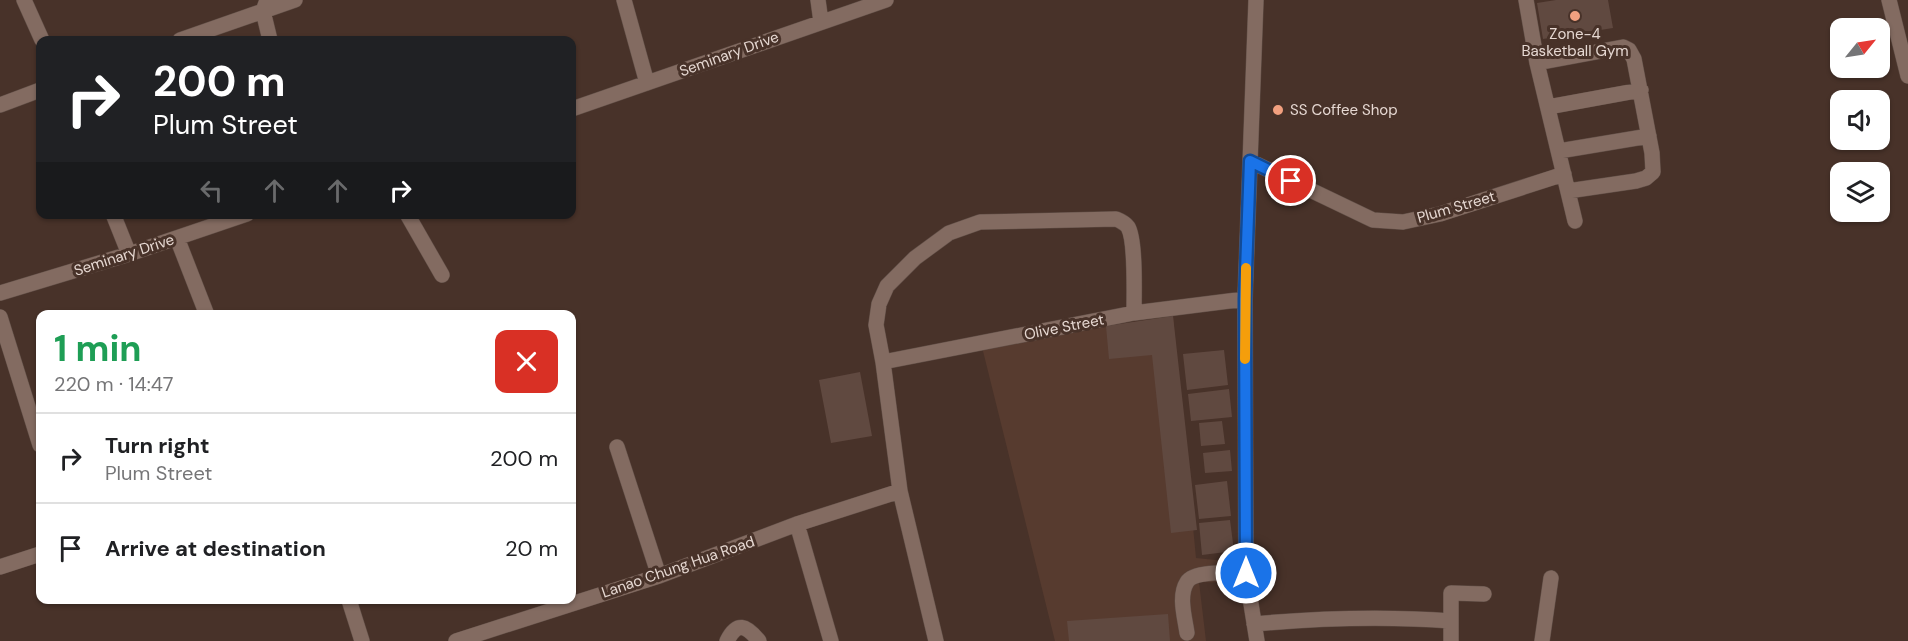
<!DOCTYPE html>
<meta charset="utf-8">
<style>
body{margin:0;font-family:"DM Sans",sans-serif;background:#f2f2f2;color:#202124;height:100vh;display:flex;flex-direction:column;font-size:22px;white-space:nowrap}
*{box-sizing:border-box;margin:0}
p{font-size:20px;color:#757577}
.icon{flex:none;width:33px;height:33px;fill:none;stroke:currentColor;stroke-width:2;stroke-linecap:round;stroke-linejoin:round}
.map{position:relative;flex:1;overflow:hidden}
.details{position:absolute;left:36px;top:310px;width:540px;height:294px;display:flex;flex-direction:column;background:#fff;border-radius:12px;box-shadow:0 2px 4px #0004}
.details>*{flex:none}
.guide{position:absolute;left:36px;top:36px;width:540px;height:183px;border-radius:12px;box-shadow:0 2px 4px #0004;background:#202124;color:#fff;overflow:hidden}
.needle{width:39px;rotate:60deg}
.buttons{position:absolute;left:1830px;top:18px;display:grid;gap:12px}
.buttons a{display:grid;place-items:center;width:60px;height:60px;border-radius:12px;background:#fff;box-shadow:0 2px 4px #0004;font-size:30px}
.pin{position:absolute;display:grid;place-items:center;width:51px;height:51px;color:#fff;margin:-26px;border:3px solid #fff;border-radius:50%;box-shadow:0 2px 6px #0007}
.me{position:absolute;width:66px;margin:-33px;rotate:0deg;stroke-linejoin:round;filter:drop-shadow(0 0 4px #0008)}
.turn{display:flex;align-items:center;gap:21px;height:126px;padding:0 18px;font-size:27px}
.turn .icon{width:78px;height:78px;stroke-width:2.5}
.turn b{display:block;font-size:42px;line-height:51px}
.lanes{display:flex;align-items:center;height:57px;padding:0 18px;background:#0003;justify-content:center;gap:30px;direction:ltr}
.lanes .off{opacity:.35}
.round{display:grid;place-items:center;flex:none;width:63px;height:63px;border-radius:12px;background:#f2f2f2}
.headline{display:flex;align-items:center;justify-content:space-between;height:102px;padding:0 18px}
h1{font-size:36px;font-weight:700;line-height:45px;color:#1e9e55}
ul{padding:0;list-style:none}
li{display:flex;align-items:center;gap:18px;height:90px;padding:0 18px;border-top:2px solid #e0e0e0}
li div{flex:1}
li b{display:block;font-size:22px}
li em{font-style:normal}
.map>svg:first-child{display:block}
.built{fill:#573b2f}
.building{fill:#604940}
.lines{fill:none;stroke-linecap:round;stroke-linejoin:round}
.minor-casing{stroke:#614f47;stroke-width:16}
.minor{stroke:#836b61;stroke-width:15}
.route-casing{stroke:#114b97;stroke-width:15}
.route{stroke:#1a73e8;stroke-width:10}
.slow{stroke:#f59e0b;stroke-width:10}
.poi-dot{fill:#f2a07f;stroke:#483229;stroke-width:2}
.labels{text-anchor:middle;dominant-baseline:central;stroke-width:6;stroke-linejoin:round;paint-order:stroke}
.poi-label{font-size:15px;fill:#e6d8d2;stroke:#483229}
.street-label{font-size:15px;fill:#e6d8d2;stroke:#483229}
</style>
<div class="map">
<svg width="1908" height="641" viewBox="0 0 1908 641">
<rect width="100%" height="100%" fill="#483229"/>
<path class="built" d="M1173,316L1196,558L1235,562L1237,583L1199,582L1206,641H1055L982,347Z"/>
<path class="building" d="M1556,0H1608L1613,28L1543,39L1537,3Z
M1173,316L1197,530L1171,533L1152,355L1109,359L1106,326Z
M1224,350L1228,385L1187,390L1183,354Z
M860,372L872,436L831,443L819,380Z
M1229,389L1232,417L1191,421L1188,394Z
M1222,421L1225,444L1201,446L1199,423Z
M1230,450L1232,471L1205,473L1203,453Z
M1227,481L1231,516L1199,519L1195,485Z
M1230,520L1234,551L1202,555L1199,523Z
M1168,614L1170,641H1069L1067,621Z"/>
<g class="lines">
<defs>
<path id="minor" d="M24,0L42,40
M624,0L647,83
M818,0L821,22
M1256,0L1245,299L1246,573L1257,641
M1526,0L1537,63L1575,221
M1889,0L1908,76
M266,3L263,11L270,40
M180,40L295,0
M1537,63L1623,47L1629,50L1634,59L1652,153L1653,172L1646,178L1636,181L1568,191
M0,105L40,90
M1548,107L1641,90
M572,109L886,0
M1559,151L1649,136
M1250,161L1373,220L1403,222L1440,214L1564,174
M113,214L129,254
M407,214L442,275
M177,238L207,315
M0,293L129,254L247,214
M0,317L40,445
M883,362L1134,313L1245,299
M617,447L659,576
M797,524L831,641
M0,567L40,554
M349,600L362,641
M1254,624C1320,618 1385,616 1451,621
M1187,633C1185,618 1178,596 1187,582C1194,570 1234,573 1246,573
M456,641L659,576L797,524L900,491
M727,641C737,621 746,625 759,641
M936,641L900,491L883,362L876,325L879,304L887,286L915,258L949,233L980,222L1116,219C1121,221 1125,223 1128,227C1136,241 1134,295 1134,313
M1451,641V593L1484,594
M1542,641L1551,578"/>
</defs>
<use href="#minor" class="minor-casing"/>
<use href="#minor" class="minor"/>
</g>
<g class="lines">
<defs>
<path id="route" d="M1246,573L1245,299L1250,161L1291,181"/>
</defs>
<use href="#route" class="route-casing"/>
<use href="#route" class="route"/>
<path class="slow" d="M1245,359L1246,268"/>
</g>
<g class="poi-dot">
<circle cx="1575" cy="16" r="6"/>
<circle cx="1278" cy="110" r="6"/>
</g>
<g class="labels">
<g class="poi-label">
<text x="1575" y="34">Zone-4<tspan x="1575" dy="17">Basketball Gym</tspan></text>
<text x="1290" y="110" text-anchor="start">SS Coffee Shop</text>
</g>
<g class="street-label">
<text transform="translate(729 54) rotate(-20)">Seminary Drive</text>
<text transform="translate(1456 207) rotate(-16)">Plum Street</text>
<text transform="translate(124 255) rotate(-18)">Seminary Drive</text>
<text transform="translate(1064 327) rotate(-11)">Olive Street</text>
<text transform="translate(678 567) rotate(-19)">Lanao Chung Hua Road</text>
</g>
</g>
</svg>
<div class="buttons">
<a><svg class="needle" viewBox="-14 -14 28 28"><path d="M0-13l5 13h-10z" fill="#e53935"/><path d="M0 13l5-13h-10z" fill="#757577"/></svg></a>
<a><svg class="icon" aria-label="sound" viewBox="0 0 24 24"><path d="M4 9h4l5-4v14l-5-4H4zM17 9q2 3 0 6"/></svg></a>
<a><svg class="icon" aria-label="layers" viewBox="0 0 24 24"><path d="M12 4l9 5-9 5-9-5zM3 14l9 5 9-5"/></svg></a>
</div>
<div class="pin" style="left:1291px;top:181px;background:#d93025"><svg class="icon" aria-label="arrive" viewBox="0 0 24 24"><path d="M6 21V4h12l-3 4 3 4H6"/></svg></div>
<svg class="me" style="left:1246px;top:573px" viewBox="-20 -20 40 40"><circle r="17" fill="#1a73e8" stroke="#fff" stroke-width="3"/><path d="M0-11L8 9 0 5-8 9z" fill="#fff"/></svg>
<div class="guide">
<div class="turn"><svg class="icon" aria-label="right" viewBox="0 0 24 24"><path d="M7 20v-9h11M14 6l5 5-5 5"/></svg><div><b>200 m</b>Plum Street</div></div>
<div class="lanes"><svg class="icon off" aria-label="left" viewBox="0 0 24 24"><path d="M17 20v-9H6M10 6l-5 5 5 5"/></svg><svg class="icon off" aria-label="ahead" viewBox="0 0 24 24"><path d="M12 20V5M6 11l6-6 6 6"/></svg><svg class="icon off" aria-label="ahead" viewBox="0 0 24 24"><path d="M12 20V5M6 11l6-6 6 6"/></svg><svg class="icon" aria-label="right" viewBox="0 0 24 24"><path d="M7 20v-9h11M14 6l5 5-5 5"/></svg></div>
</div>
<section class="details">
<div class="headline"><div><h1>1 min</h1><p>220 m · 14:47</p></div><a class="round" style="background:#d93025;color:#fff"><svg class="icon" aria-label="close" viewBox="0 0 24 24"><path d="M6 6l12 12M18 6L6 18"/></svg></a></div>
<ul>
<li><svg class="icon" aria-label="right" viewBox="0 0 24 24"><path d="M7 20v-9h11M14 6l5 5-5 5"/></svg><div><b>Turn right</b><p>Plum Street</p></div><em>200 m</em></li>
<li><svg class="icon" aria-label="arrive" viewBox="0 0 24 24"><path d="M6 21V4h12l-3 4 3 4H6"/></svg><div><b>Arrive at destination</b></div><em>20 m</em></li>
</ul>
</section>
</div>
